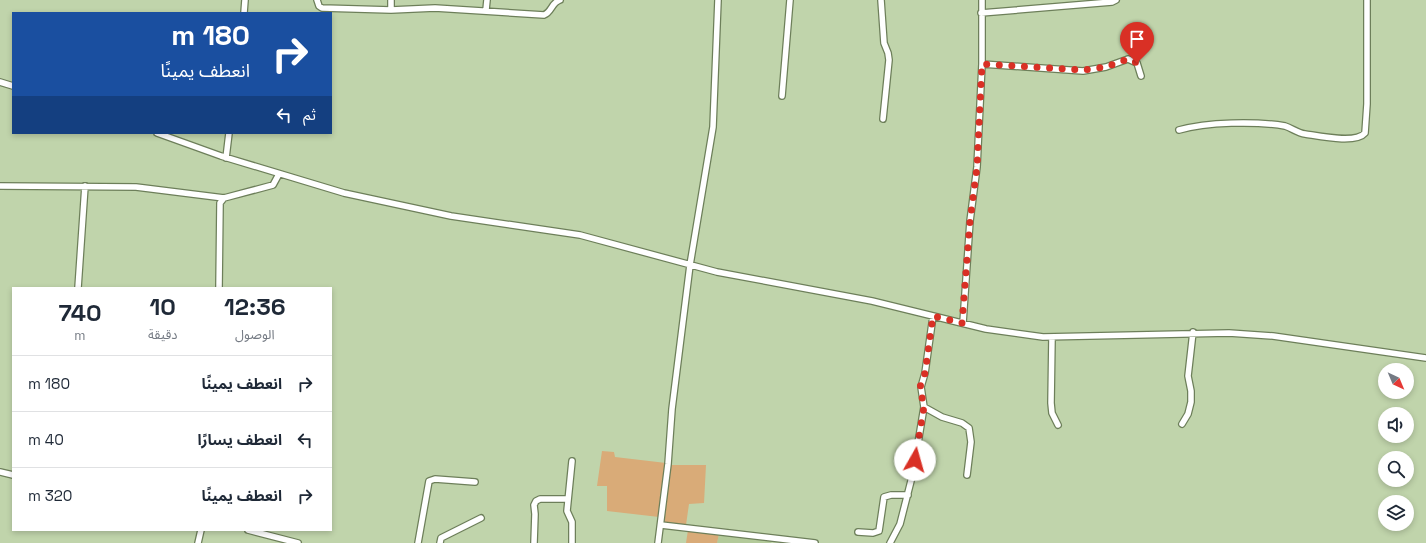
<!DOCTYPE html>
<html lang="ar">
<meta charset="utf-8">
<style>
body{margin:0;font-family:"Space Grotesk","Noto Sans Arabic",sans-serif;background:#f6f6f7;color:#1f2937;direction:rtl;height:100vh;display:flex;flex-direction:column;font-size:15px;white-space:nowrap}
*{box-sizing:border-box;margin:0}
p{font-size:13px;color:#747a83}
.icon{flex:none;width:22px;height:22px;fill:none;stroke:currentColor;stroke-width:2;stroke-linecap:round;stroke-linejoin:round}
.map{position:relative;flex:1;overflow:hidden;direction:ltr}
.drawer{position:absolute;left:12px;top:287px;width:320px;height:244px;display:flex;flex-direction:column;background:#fff;border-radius:0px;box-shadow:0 2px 6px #0003;direction:rtl}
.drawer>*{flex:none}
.banner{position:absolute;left:12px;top:12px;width:320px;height:122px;border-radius:0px;box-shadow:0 2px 6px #0003;direction:rtl;background:#1a4fa0;color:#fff;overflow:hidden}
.needle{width:26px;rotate:136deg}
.buttons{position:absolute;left:1378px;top:363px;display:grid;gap:8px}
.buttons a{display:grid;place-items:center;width:36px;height:36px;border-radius:50%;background:#fff;box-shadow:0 2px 6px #0003;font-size:20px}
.pin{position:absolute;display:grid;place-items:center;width:34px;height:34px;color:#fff;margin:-41px -17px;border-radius:50% 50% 50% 0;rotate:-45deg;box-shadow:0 0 4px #0007}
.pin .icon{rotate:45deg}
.me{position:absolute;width:44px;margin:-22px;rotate:7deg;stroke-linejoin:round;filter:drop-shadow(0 0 3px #0008)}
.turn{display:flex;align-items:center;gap:14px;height:84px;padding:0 16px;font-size:18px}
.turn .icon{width:52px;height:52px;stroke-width:2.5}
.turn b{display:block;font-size:28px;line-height:34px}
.then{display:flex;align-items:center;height:38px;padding:0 16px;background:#0003;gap:8px;font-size:15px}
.eta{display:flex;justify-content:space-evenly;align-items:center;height:68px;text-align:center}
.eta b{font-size:24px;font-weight:800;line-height:28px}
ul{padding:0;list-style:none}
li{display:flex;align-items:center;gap:12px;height:56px;padding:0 16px;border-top:1px solid #e0e1e3}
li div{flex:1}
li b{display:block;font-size:15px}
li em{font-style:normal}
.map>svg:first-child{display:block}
.built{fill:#b3ca9a}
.green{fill:#d9ab78}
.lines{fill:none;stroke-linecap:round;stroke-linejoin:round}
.minor-casing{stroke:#6d7f5a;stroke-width:8}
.minor{stroke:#fff;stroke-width:5.5}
.route{stroke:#d93025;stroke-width:7;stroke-dasharray:0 12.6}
</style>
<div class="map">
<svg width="1426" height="543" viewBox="0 0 1426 543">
<rect width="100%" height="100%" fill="#c0d4ab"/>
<path class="built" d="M719,534L772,541L771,543H717Z"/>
<path class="green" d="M602,451L614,452L615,457L666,463L659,517L607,511V486H597Z
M671,465H706L704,503L689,504L686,525L663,524Z
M688,530L719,534L717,543H686Z"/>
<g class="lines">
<defs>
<path id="minor" d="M317,0L319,6L322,8L391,10L435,8L544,15C552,12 551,3 560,0
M391,0V10
M881,0L884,43L888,53L889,60L883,119
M486,10L487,0
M244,13L245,0
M981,13L1112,2L1116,0
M982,64L1083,71L1106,67L1128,59L1137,63L1141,76
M0,82L13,86
M782,96L790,0
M1179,130C1207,122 1255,121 1285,126C1292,128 1297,133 1305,134C1319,136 1356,144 1365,133L1367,104V0
M157,133L221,156L344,193L451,216L580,235L717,272L872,301L986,329L1043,337L1229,333L1273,336L1426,358
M226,158L229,133
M0,186L136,187L224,198L273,185L279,174
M78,288L85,186
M219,288L220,203L224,198
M963,323L970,221L977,167L982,64V0
M1052,337L1051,403L1052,413L1058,425
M924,407L942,417L962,423L969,428L971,442L967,475
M1182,424L1188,414L1191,402V391L1188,376L1193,332
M0,472L13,475
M661,525L815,543
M248,530L298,543
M858,532L873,533L879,531L884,497L891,495H908
M198,543L201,530
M418,543L429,481L435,479L475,482
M440,543L441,538L481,518
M534,543L535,514L534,505L536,501L540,499H568
M572,543V522L567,511L572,461
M658,543L668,464L672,409L690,265L713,127L718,0
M890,543L900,524L913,473L924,407L921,387L925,373L933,316"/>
</defs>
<use href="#minor" class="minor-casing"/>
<use href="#minor" class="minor"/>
</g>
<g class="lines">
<path class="route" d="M915,460L924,407L920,387L925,373L933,316L962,323L970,221L977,167L982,64L1083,70L1106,67L1128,59L1137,63"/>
</g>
</svg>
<div class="buttons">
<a><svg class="needle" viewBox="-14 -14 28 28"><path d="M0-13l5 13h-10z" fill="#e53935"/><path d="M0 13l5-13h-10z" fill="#747a83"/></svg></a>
<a><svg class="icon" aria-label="sound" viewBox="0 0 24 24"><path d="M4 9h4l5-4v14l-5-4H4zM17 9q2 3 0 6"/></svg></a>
<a><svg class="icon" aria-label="search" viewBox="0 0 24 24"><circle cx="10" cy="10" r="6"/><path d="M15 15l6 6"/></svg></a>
<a><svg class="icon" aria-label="layers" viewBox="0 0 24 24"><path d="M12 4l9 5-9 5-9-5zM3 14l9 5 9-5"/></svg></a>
</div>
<div class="pin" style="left:1137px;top:63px;background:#d93025"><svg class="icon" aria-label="arrive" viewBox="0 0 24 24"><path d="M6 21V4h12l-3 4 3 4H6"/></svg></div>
<svg class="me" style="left:915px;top:460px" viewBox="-20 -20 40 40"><circle r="19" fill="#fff"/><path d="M0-13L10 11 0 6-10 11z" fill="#d93025"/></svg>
<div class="banner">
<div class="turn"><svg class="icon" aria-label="right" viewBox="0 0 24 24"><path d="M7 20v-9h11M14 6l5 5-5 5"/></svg><div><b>180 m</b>انعطف يمينًا</div></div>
<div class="then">ثم<svg class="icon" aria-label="left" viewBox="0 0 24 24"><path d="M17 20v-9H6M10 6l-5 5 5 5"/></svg></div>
</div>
<section class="drawer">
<div class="eta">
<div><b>12:36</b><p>الوصول</p></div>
<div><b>10</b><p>دقيقة</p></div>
<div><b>740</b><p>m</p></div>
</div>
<ul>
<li><svg class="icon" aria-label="right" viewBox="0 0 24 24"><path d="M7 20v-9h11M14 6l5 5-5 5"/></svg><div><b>انعطف يمينًا</b></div><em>180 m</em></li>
<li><svg class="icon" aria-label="left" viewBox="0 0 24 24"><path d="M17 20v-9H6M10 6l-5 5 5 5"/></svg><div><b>انعطف يسارًا</b></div><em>40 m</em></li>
<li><svg class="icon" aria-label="right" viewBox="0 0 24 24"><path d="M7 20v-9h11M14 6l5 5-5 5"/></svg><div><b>انعطف يمينًا</b></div><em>320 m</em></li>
</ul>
</section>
</div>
